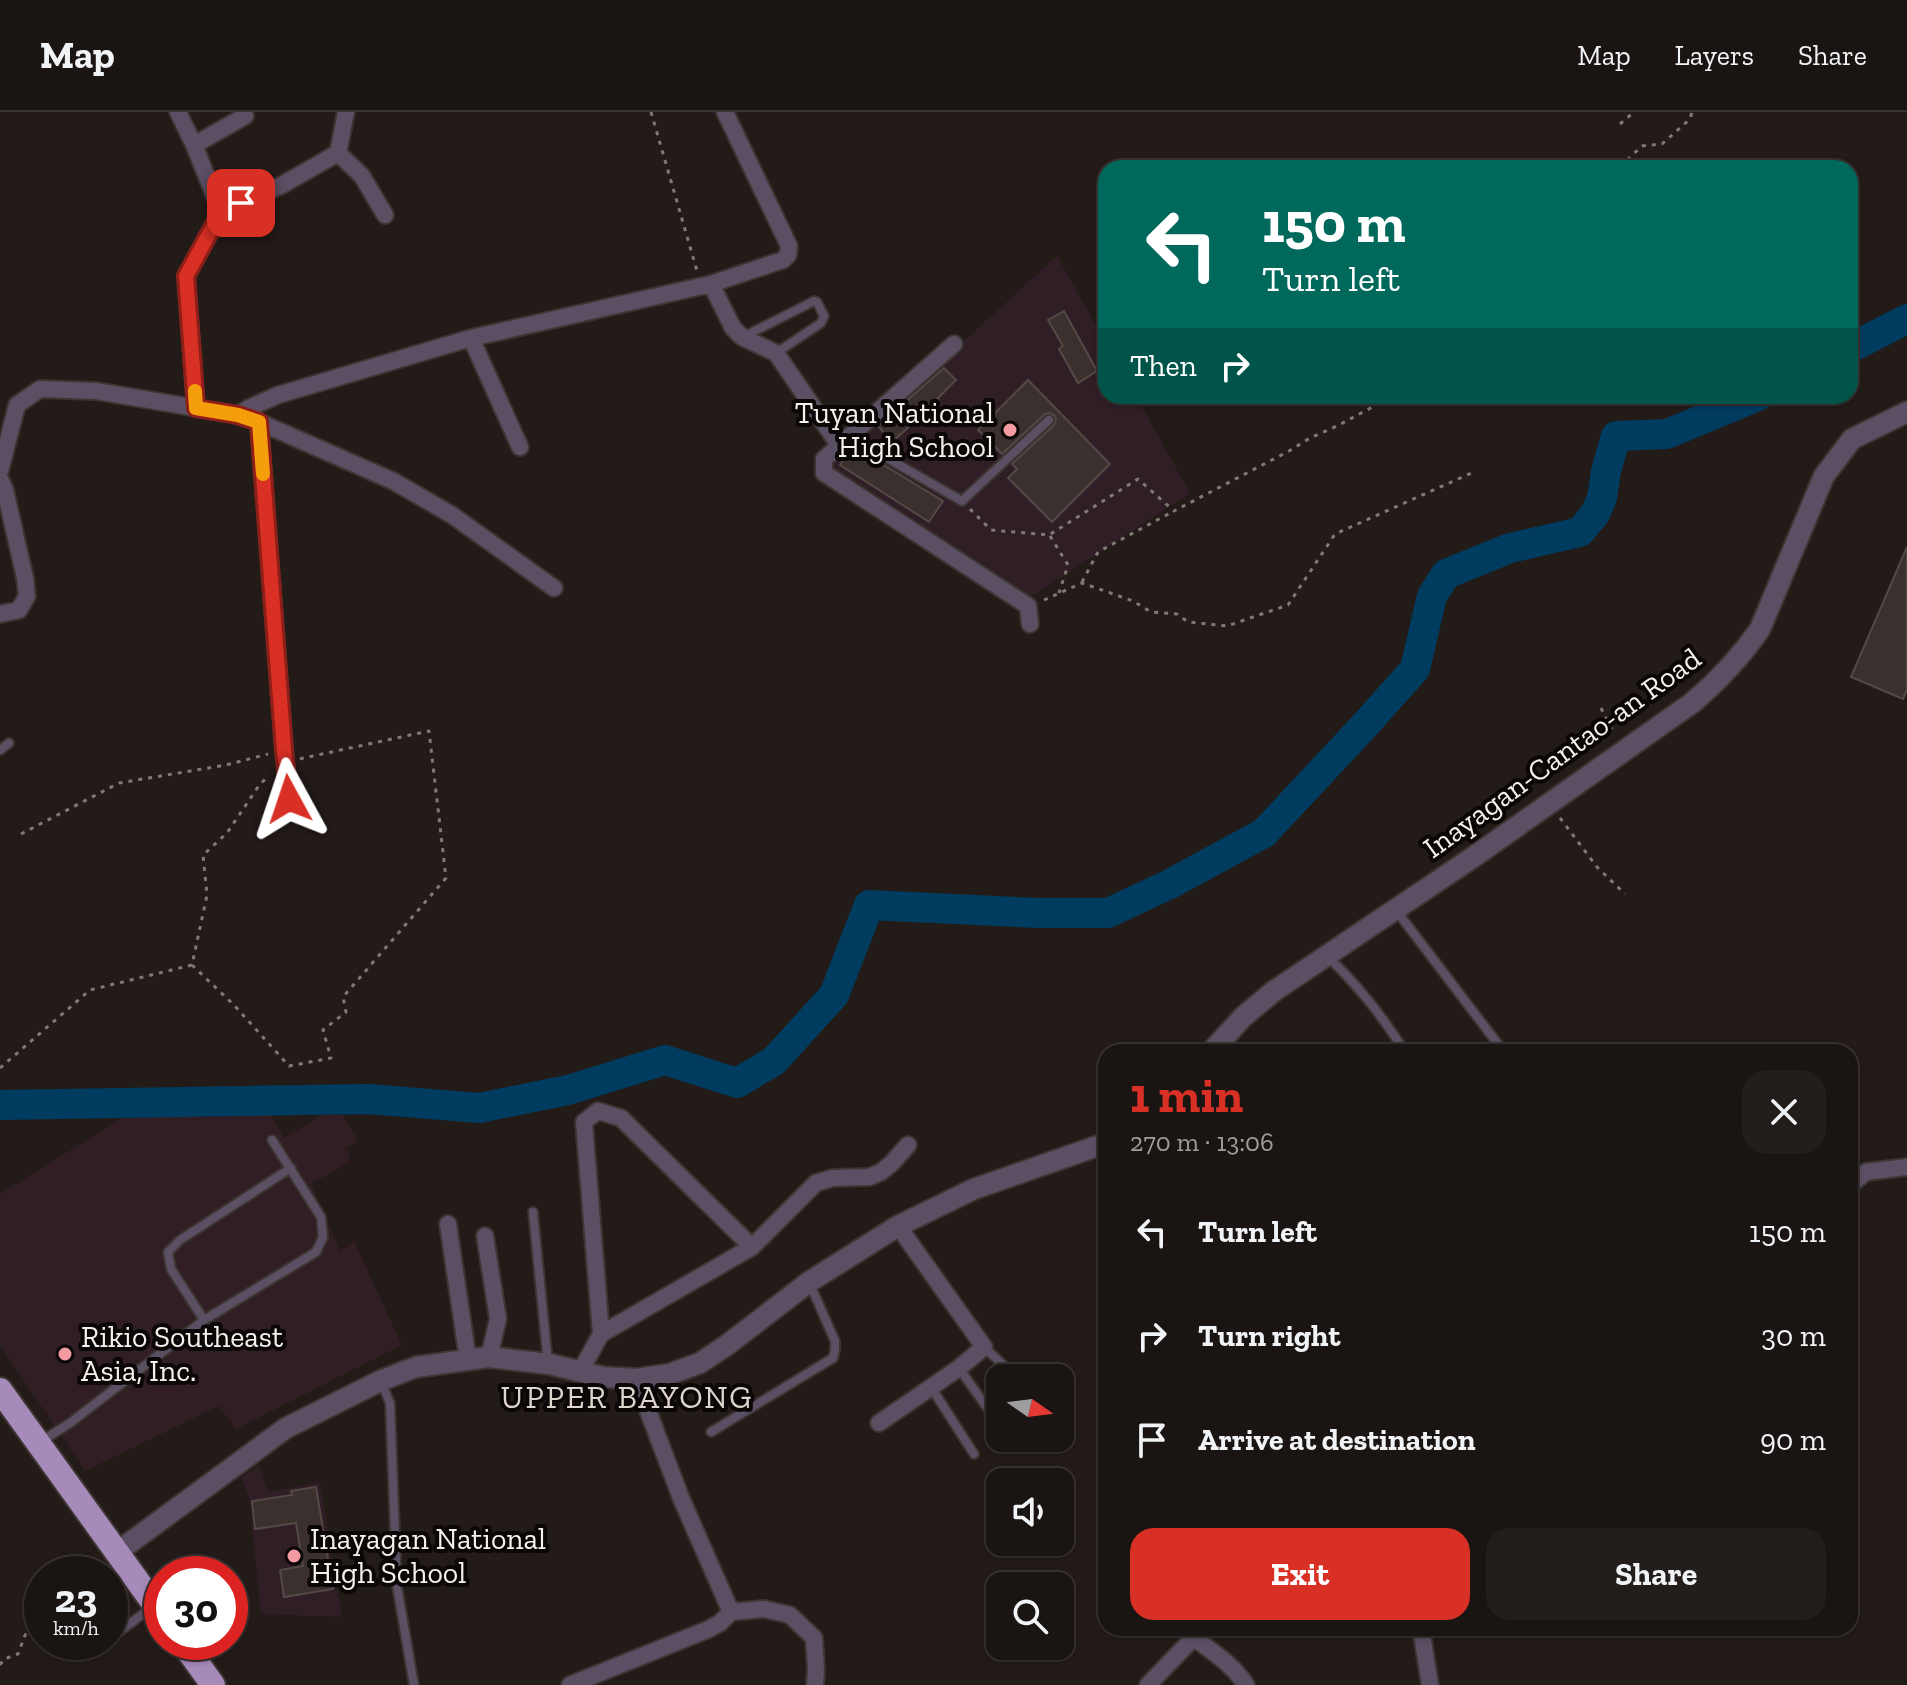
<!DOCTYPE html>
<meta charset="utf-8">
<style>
body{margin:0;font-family:"Zilla Slab",serif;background:#231d1b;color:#f1f3f6;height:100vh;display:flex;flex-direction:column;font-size:30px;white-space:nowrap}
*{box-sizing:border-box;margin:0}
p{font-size:26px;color:#9f9e9f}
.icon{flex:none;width:44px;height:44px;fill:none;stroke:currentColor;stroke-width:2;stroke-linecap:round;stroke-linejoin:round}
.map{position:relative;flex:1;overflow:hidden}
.side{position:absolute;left:1098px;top:932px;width:760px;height:592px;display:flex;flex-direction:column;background:#1a1412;border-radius:24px;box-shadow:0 2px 6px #0004,0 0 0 2px #383332}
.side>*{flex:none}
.guide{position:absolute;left:1098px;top:48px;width:760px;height:244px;border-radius:24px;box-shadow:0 2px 6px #0004,0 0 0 2px #383332;background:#00695c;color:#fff;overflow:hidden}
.needle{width:52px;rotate:104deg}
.controls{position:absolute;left:986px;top:1252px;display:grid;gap:16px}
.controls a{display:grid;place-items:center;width:88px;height:88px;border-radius:16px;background:#1a1412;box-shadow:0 2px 6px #0004,0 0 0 2px #383332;font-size:40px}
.speed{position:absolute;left:24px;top:1444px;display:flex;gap:16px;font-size:40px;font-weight:700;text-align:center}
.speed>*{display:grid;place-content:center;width:104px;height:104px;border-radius:50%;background:#1a1412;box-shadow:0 2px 6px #0004,0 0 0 2px #383332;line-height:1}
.speed small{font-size:20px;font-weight:400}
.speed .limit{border:12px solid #d22;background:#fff;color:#111}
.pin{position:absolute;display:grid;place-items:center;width:68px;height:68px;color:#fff;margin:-34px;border-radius:16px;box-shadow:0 4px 12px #0006}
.me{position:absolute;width:88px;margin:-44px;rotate:355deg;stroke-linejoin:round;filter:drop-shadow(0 0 6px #0008)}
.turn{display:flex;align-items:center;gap:28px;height:168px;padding:0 32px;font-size:36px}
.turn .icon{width:104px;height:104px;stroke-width:2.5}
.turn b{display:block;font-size:56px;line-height:68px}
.then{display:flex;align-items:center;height:76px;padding:0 32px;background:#0003;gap:16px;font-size:30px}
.round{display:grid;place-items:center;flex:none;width:84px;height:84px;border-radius:24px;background:#231d1b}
.summary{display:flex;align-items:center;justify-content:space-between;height:136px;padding:0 32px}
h1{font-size:48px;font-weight:800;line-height:60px;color:#d93025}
.primary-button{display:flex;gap:16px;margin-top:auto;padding:16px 32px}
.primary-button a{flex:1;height:92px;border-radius:24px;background:#d93025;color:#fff;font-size:32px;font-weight:800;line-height:92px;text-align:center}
.primary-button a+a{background:#231d1b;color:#f1f3f6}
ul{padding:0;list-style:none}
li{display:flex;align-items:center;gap:24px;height:104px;padding:0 32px}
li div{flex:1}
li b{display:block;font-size:30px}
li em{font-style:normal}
header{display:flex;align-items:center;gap:48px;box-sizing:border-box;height:112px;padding:0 40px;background:#1a1412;border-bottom:2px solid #383332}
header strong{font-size:38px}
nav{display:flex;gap:44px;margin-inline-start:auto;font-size:28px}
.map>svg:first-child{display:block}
.industrial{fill:#311e24}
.education{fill:#301e26}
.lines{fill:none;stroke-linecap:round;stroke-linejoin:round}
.river{stroke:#003c5f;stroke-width:30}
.building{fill:#3a312e;stroke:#534946;stroke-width:2}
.service-casing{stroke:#3c3532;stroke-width:12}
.minor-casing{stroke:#3c3532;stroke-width:20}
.tertiary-casing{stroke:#3c3532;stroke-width:24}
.trunk-casing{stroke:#3c3532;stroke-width:28}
.path{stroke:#807976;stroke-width:3;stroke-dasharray:4 6;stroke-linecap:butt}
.service{stroke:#5b4f64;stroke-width:8}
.minor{stroke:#5b4f64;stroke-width:16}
.tertiary{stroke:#5b4f64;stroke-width:20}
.trunk{stroke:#a68ab9;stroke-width:24}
.route-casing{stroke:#8d1f18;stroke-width:20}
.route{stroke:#d93025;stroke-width:14}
.slow{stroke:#f59e0b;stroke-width:14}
.poi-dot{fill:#f49aa2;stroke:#0a0706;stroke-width:3}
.labels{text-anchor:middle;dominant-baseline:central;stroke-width:8;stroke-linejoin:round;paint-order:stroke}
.poi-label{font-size:30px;fill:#f6f0ee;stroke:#0a0706;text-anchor:start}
.street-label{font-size:30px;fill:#f6f0ee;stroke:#0a0706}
.neighbourhood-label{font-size:32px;letter-spacing:2px;fill:#dfd5cf;stroke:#0a0706}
</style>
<header>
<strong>Map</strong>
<nav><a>Map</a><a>Layers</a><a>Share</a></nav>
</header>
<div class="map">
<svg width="1907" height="1573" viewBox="0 0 1907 1573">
<rect width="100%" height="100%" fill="#231b18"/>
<path class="industrial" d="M135,998H269L284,1026L322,1003H342L359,1030L346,1036L351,1049L311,1072L340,1139L354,1129L402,1233L236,1317L219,1294L85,1359L0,1233V1082Z"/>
<path class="education" d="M1057,144L1106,231V284H1136L1190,381L1028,487L827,353Z
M259,1354L268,1380L320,1370L342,1505L261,1502L249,1386L241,1365Z"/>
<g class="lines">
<path class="river" d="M1850,236L1907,207
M0,993L368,987L479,996L568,978L665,948L737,971L774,949L834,883L869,793L1039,801H1108L1170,772L1264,721L1365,613L1415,557L1432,484L1446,462L1510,436L1580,420L1595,402L1602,386L1606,359L1616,324L1667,322L1758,284"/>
</g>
<path class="building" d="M1064,199L1097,259L1078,271L1059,237L1063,234L1048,208Z
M944,256L956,268L937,287L939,288L892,330L878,314Z
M1028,268L1110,352L1052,410L1008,366L1017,357L1012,352L1054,313L1056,307L1055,304L1050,301L1045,302L1002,342L978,318Z
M854,335L943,389L929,410L840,353L847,341Z
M1907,435V578L1903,587L1851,565Z
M316,1375L333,1477L284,1485L280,1458L303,1454L296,1411L255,1417L252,1389L292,1383L291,1379Z"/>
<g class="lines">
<defs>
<path id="service" d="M743,225L814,189L817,190L824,204L821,211L776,241
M850,325L962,389L1049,308
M0,638L9,631
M1395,797L1504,940
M1328,845C1358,873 1383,905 1405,940
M533,1100L548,1251
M204,1208L171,1157L168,1140L180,1128L291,1056
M984,1235L1017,1266
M959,1256L1000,1314
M381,1270L390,1291L397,1474L414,1573
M931,1275L974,1342
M1060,1310L1061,1311
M711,1320L833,1246L835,1238V1229L809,1170
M40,1330L70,1311L204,1208L316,1140L323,1125L321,1105L272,1028
M110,1468L127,1456
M110,1524L116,1522L152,1495"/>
<path id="minor" d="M178,0L194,33L221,100
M194,33L245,4
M338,41L362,64L385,103
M711,172L733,216L742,225L776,241L839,333
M471,226L520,335
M954,232L824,347V361L1028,494L1030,512
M196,296L186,164L221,100L282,73L338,41L346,0
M238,303L259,310L284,638L289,687
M259,310L393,369L452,403L554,476
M0,359L17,293L40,277L96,279L238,303L249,296L278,283L471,226L711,172L783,148L788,143L789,134L725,0
M0,367L5,378L25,466L27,484L19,498L0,502
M1850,1073L1866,1060L1907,1055
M448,1112L468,1248
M485,1124L498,1207L489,1245
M752,1135L621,1006L598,999L584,1010L601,1222L752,1135L816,1071L832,1066L869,1065L881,1060L892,1051L908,1033
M580,1260L601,1222
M636,1267L681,1386L731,1500L764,1497L790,1503L814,1526L816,1558L815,1573
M879,1311L959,1256L984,1235L898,1114
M1421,1516L1430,1573
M1194,1526C1213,1540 1233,1553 1246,1573
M570,1573L709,1517L720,1511L731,1500
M1148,1573L1203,1516"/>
<path id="tertiary" d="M1211,940L1243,905L1274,879L1472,746L1692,591C1718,569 1740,546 1760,517L1824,364L1852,327L1907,300
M116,1441L286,1316L380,1269L416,1255L489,1245L549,1252L603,1265L636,1267L670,1262L700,1251L727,1233L809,1170L898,1114L974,1077L1106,1031"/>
<path id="trunk" d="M0,1278L162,1503
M182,1530L213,1573"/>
</defs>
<use href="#service" class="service-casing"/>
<use href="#minor" class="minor-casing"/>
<use href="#tertiary" class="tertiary-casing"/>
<use href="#trunk" class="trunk-casing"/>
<path class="path" d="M651,0L697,159
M1620,12L1634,0
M1622,56L1624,51L1642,34L1662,32L1690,7L1692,0
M970,397L991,418L1049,423L1138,367L1174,399L1289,339L1310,326L1337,314L1393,284
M1050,424L1068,453L1059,481
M1082,470L1098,440L1174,399
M1044,488L1082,471L1133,489L1151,500L1177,502L1188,510L1227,514L1288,493L1335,422L1476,359
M1601,596L1614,622
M1560,706L1597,755L1625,782
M21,722L119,671L226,653L268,642
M192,853L234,893L289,954L331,946L323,918L346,900L343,885L446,766L429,619L299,647
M0,956L90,878L192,853L207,783L203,743L227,721L260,672L269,664
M74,1462L99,1451
M0,1553L4,1547L18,1542L33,1502L42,1490"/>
<use href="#service" class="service"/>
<use href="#minor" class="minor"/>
<use href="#tertiary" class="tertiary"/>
<use href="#trunk" class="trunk"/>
</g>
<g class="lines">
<defs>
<path id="route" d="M241,91L221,100L186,164L196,296L238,303L259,310L284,638L289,687"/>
</defs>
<use href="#route" class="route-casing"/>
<use href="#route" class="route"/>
<path class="slow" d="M195,279L196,296L238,303L259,310L263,362"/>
</g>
<g class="poi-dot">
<circle cx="1010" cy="318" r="8"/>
<circle cx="65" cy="1242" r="8"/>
<circle cx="294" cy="1444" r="8"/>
</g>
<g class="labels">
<g class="poi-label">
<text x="994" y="301" text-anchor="end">Tuyan National<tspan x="994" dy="34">High School</tspan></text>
<text x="81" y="1225">Rikio Southeast<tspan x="81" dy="34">Asia, Inc.</tspan></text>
<text x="310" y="1427">Inayagan National<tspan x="310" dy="34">High School</tspan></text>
</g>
<g class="street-label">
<text transform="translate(1562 641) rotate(-36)">Inayagan-Cantao-an Road</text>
</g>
<g class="neighbourhood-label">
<text x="627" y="1285">UPPER BAYONG</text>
</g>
</g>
</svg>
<div class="controls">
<a><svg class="needle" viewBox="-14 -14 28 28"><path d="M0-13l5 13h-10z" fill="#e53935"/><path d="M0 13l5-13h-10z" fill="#9f9e9f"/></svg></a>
<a><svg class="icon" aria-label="sound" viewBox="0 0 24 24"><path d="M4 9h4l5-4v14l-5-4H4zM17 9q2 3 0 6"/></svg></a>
<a><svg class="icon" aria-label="search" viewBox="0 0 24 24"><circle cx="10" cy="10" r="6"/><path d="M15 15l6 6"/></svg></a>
</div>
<div class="speed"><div>23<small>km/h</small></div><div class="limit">30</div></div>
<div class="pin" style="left:241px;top:91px;background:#d93025"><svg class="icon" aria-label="arrive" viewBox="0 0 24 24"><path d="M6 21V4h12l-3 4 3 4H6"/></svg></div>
<svg class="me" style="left:289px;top:687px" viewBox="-20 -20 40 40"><path d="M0-17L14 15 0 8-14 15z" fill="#d93025" stroke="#fff" stroke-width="4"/></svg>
<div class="guide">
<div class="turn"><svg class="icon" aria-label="left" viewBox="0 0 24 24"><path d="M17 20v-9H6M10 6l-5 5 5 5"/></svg><div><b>150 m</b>Turn left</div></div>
<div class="then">Then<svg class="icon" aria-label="right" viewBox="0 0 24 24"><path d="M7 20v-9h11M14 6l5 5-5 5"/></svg></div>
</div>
<section class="side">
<div class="summary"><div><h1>1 min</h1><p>270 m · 13:06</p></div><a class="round"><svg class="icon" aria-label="close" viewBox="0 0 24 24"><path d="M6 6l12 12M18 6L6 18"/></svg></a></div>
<ul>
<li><svg class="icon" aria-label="left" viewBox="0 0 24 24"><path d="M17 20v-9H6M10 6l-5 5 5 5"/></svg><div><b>Turn left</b></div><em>150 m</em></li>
<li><svg class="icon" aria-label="right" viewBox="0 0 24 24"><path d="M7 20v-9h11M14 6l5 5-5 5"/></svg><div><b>Turn right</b></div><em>30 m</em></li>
<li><svg class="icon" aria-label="arrive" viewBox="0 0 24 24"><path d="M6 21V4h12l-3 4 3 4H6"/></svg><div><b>Arrive at destination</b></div><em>90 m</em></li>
</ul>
<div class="primary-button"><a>Exit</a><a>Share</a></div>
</section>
</div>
